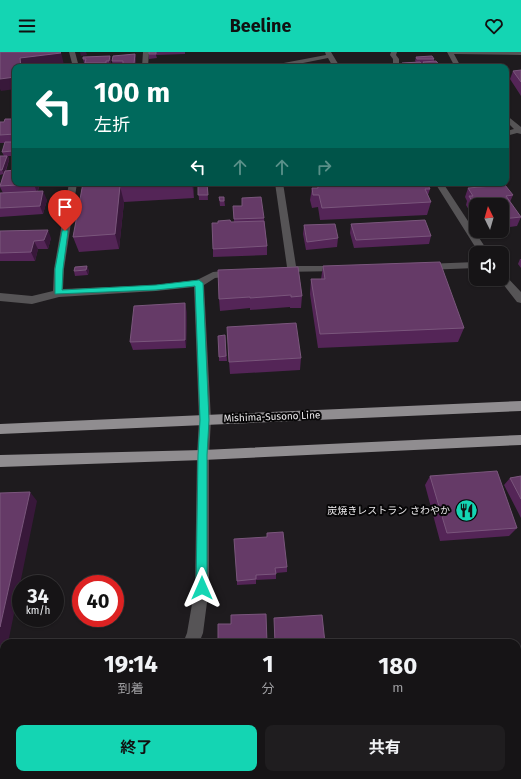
<!DOCTYPE html>
<html lang="ja">
<meta charset="utf-8">
<style>
body{margin:0;font-family:"Fira Sans","Noto Sans JP",sans-serif;background:#1f1d1f;color:#f1f3f6;height:100vh;display:flex;flex-direction:column;font-size:15px;white-space:nowrap}
*{box-sizing:border-box;margin:0}
p{font-size:13px;color:#9e9ea1}
.icon{flex:none;width:22px;height:22px;fill:none;stroke:currentColor;stroke-width:2;stroke-linecap:round;stroke-linejoin:round}
.map{position:relative;flex:1;overflow:hidden}
.drawer{position:absolute;left:0px;top:587px;width:521px;height:140px;display:flex;flex-direction:column;background:#161416;border-radius:12px 12px 0 0;box-shadow:0 1px 3px #0004,0 0 0 1px #353335}
.drawer>*{flex:none}
.banner{position:absolute;left:12px;top:12px;width:497px;height:122px;border-radius:8px;box-shadow:0 1px 3px #0004,0 0 0 1px #353335;background:#00695c;color:#fff;overflow:hidden}
.needle{width:26px;rotate:355deg}
.buttons{position:absolute;left:469px;top:146px;display:grid;gap:8px}
.buttons a{display:grid;place-items:center;width:40px;height:40px;border-radius:8px;background:#161416;box-shadow:0 1px 3px #0004,0 0 0 1px #353335;font-size:20px}
.speed{position:absolute;left:12px;top:523px;display:flex;gap:8px;font-size:20px;font-weight:700;text-align:center}
.speed>*{display:grid;place-content:center;width:52px;height:52px;border-radius:50%;background:#161416;box-shadow:0 1px 3px #0004,0 0 0 1px #353335;line-height:1}
.speed small{font-size:10px;font-weight:400}
.speed .limit{border:6px solid #d22;background:#fff;color:#111}
.pin{position:absolute;display:grid;place-items:center;width:34px;height:34px;color:#fff;margin:-41px -17px;border-radius:50% 50% 50% 0;rotate:-45deg;box-shadow:0 0 4px #0007}
.pin .icon{rotate:45deg}
.me{position:absolute;width:44px;margin:-22px;rotate:0deg;stroke-linejoin:round;filter:drop-shadow(0 0 3px #0008)}
.turn{display:flex;align-items:center;gap:14px;height:84px;padding:0 16px;font-size:18px}
.turn .icon{width:52px;height:52px;stroke-width:2.5}
.turn b{display:block;font-size:28px;line-height:34px}
.lanes{display:flex;align-items:center;height:38px;padding:0 16px;background:#0003;justify-content:center;gap:20px;direction:ltr}
.lanes .off{opacity:.35}
.eta{display:flex;justify-content:space-evenly;align-items:center;height:68px;text-align:center}
.eta b{font-size:24px;font-weight:700;line-height:28px}
.button{display:flex;gap:8px;margin-top:auto;padding:8px 16px}
.button a{flex:1;height:46px;border-radius:8px;background:#14d5b3;color:#111;font-size:16px;font-weight:700;line-height:46px;text-align:center}
.button a+a{background:#1f1d1f;color:#f1f3f6}
header{display:flex;justify-content:space-between;align-items:center;height:52px;padding:0 16px;background:#14d5b3;color:#111;font-size:18px;font-weight:700}
.map>svg:first-child{display:block}
.lines{fill:none;stroke-linecap:round;stroke-linejoin:round}
.minor{fill:#565456;fill-rule:evenodd}
.major{fill:#908d90;fill-rule:evenodd}
.wall{fill:#542557}
.shaded-wall{fill:#38183a}
.building{fill:#653a67;stroke:#7a567c}
.route{fill:#14d5b3;stroke:#0d8a74}
.labels{text-anchor:middle;dominant-baseline:central;stroke-width:4;stroke-linejoin:round;paint-order:stroke}
.street-label{font-size:10px;fill:#edebed;stroke:#070607}
.poi-label{font-size:10px;fill:#edebed;stroke:#070607;text-anchor:end}
</style>
<header><svg class="icon" aria-label="menu" viewBox="0 0 24 24"><path d="M4 6h16M4 12h16M4 18h16"/></svg>Beeline<svg class="icon" aria-label="heart" viewBox="0 0 24 24"><path d="M12 20l-8-8c-3-5 5-10 8-4 3-6 11-1 8 4z"/></svg></header>
<div class="map">
<svg width="521" height="727" viewBox="0 0 521 727">
<rect width="100%" height="100%" fill="#1e1b1e"/>
<g class="lines">
<path class="minor" d="M69,0H75L79,15H73Z
M143,0H149L148,15H142Z
M325,0H331L340,15H333L328,6L283,15H270L273,13L326,3Z
M391,0H397L396,3L399,7V15H393V7L390,3Z
M447,0H521V3L454,2L461,15H455Z
M506,63L521,75V82L517,81L506,84V79L514,77L506,69Z
M69,131H77L64,217L63,237L156,233L197,228L213,220L233,218L238,221L233,224L215,226L204,233L211,368L209,403V535L203,581L199,591H183L187,581L195,535L197,403L199,368L194,235L156,239L59,245L32,252L0,249V241L32,244L53,239L54,217Z
M275,131H283L296,214H339L344,217L342,219L280,220L278,218L280,216L287,215Z
M435,131H443L489,201H479Z
M476,210V216L425,218L420,215L425,212Z
M502,222L505,223L521,240V251L517,250L499,227H502Z
M129,723H147L145,727H127Z
M324,723H342L343,727H325Z"/>
<path class="major" d="M521,349V359L0,382V372Z
M521,383V393L203,408L0,415V403L203,398Z"/>
</g>
<path class="wall" d="M149,0H185V2L156,3L157,6L149,7Z
M135,2L136,6L135,15H123V13L113,14L112,9Z
M110,4L111,9L110,13H107V15H85L83,7Z
M416,5L434,7V9L441,15H401L402,11L416,10L415,9Z
M521,18V44L510,27L513,19Z
M15,67V100L13,104H8L9,108L6,119L15,131H40L38,139L47,148L43,162L0,165V141H3L0,135V133L3,122L0,123V104H4L2,100L5,91H0V70H4Z
M83,131H193L194,146L124,150L119,197L79,200L73,185Z
M198,131H207L208,148H199Z
M318,134L430,137L428,143L431,150L427,163L320,168L318,155L312,156L310,148L312,136H317Z
M468,136L513,143L510,150L521,165L517,174L502,176V153H476V170L466,153L467,149L465,145Z
M219,145H224L225,154H220Z
M242,146L264,166L267,194V203L213,205V197L231,170H234L233,154H242Z
M351,172L431,184L429,192L354,196L350,181Z
M304,173L338,186L337,195L306,198L303,182Z
M0,179L51,186L48,197H38L35,209H0Z
M520,207H521V216L518,212Z
M323,214L464,276L458,290L318,296L310,242L311,227H321Z
M298,215L302,244L301,256H290V255L250,258V256L220,259L219,247Z
M89,218L88,223L75,224L74,219Z
M187,260L186,296L133,298L130,290Z
M225,283L227,309H219V305Z
M301,306L300,318L230,322L229,310Z
M430,424L517,476L509,484L440,489L425,433Z
M521,424V466L504,433L510,426Z
M267,481L287,515V520L276,521V527L256,528V532L237,533V529L267,485Z
M274,566L325,591H275Z
M351,723H371V727L390,725L389,723H419L420,727H352Z
M433,723H512L513,727H434Z"/>
<path class="shaded-wall" d="M61,0L64,13L45,15H21L20,6Z
M80,0H86L87,3L81,4Z
M135,2L136,6L134,15V12Z
M110,4L111,9L110,13L109,9Z
M15,25V37L1,39L0,37V27Z
M15,90V100L13,104L12,99Z
M7,104L9,108L4,122L2,118Z
M34,131H40L37,141L34,132Z
M192,131H193L194,146Z
M120,134L124,150L119,197L115,182Z
M43,139L47,148L43,162L40,154Z
M48,178L51,186L48,197L44,188Z
M34,189L38,197L35,209L31,200Z
M87,214L89,218L88,223L86,218Z
M185,251L187,260L186,296L185,288Z
M30,440L37,449L8,591H4V608L0,628V575Z"/>
<path class="building" d="M0,0H60L61,1L20,6L21,15H15V25L0,27Z
M149,0H156V2H149Z
M135,2L134,12H123V9H112L113,4Z
M110,4L109,9H106V11H85L86,7H83V5Z
M432,4L434,7H417L416,5Z
M436,9L441,15H427L423,10Z
M420,10L424,15H405L402,11Z
M29,12V15H22V13Z
M324,12L326,15H276V14Z
M249,13L250,15H195V14Z
M521,18V30L513,19Z
M5,67H15V82L0,83V70H4Z
M5,90H15L12,99L2,100Z
M0,104H7L2,118H0Z
M15,118V131H34V132L0,134L5,119Z
M83,131H185L120,134L115,182L73,185Z
M198,131H207L208,143H198Z
M394,131H427L430,137H425L431,150L322,156L319,143H313L312,136H318V134Z
M505,133L513,143L506,144L521,165L502,167V153H476V156L469,144H473L468,136Z
M43,139L40,154L0,156V141Z
M219,145H224V149H220Z
M261,145L264,166L234,167L233,154H242V146Z
M230,168L231,170L264,169L267,194L213,197L212,171H218V169Z
M425,168L431,184L356,188L351,172Z
M335,172L338,186L307,190L304,173Z
M48,178L44,188L34,189L31,200L0,201V179Z
M440,210L464,276L320,282L311,227H325L323,214Z
M87,214L86,218L74,219L75,215Z
M298,215L302,244L291,245V243L250,246V245L219,247L218,218Z
M185,251V288L130,290L134,254Z
M296,271L301,306L229,310L227,275Z
M225,283L226,304L219,305L218,284Z
M497,419L517,476L447,481L430,424Z
M521,424V447L510,426Z
M30,440L0,575V441Z
M283,480L287,515L275,516L276,522L256,523V527L237,529L234,487L267,485V481Z
M266,562L267,591H218V572H231V563Z
M322,563L325,591H275L274,566Z
M354,723H371V727H355Z
M393,723H419L420,727H374L394,726Z
M441,723H512L513,727H442Z"/>
<path class="route" d="M65,177L68,179L63,217L62,238L156,233L199,228L203,231L209,368L207,403V536L206,539L202,541L198,539L196,536L198,403L200,368L195,234L156,238L55,242V217L62,179Z"/>
<defs>
<symbol id="restaurant-disc" viewBox="-11 -11 22 22"><circle r="9.5" fill="#14d5b3" stroke="#070607"/><path d="M-5-6h1v4h1v-4h1v4h1v-4h1v5L-1.5 .5V6h-2V.5L-5-1ZM5-6V6H3V1.5H1.5Q1.5-4 5-6Z" fill="#111"/></symbol>
</defs>
<g fill-rule="evenodd">
<use href="#restaurant-disc" x="454" y="446" width="25" height="25"/>
</g>
<g class="labels">
<g class="street-label">
<text transform="translate(272 365) rotate(-2)">Mishima-Susono Line</text>
</g>
<g class="poi-label">
<text x="450" y="459">炭焼きレストラン さわやか</text>
</g>
</g>
</svg>
<div class="buttons">
<a><svg class="needle" viewBox="-14 -14 28 28"><path d="M0-13l5 13h-10z" fill="#e53935"/><path d="M0 13l5-13h-10z" fill="#9e9ea1"/></svg></a>
<a><svg class="icon" aria-label="sound" viewBox="0 0 24 24"><path d="M4 9h4l5-4v14l-5-4H4zM17 9q2 3 0 6"/></svg></a>
</div>
<div class="speed"><div>34<small>km/h</small></div><div class="limit">40</div></div>
<div class="pin" style="left:65px;top:179px;background:#d93025"><svg class="icon" aria-label="arrive" viewBox="0 0 24 24"><path d="M6 21V4h12l-3 4 3 4H6"/></svg></div>
<svg class="me" style="left:202px;top:536px" viewBox="-20 -20 40 40"><path d="M0-17L14 15 0 8-14 15z" fill="#14d5b3" stroke="#fff" stroke-width="4"/></svg>
<div class="banner">
<div class="turn"><svg class="icon" aria-label="left" viewBox="0 0 24 24"><path d="M17 20v-9H6M10 6l-5 5 5 5"/></svg><div><b>100 m</b>左折</div></div>
<div class="lanes"><svg class="icon" aria-label="left" viewBox="0 0 24 24"><path d="M17 20v-9H6M10 6l-5 5 5 5"/></svg><svg class="icon off" aria-label="ahead" viewBox="0 0 24 24"><path d="M12 20V5M6 11l6-6 6 6"/></svg><svg class="icon off" aria-label="ahead" viewBox="0 0 24 24"><path d="M12 20V5M6 11l6-6 6 6"/></svg><svg class="icon off" aria-label="right" viewBox="0 0 24 24"><path d="M7 20v-9h11M14 6l5 5-5 5"/></svg></div>
</div>
<section class="drawer">
<div class="eta">
<div><b>19:14</b><p>到着</p></div>
<div><b>1</b><p>分</p></div>
<div><b>180</b><p>m</p></div>
</div>
<div class="button"><a>終了</a><a>共有</a></div>
</section>
</div>
